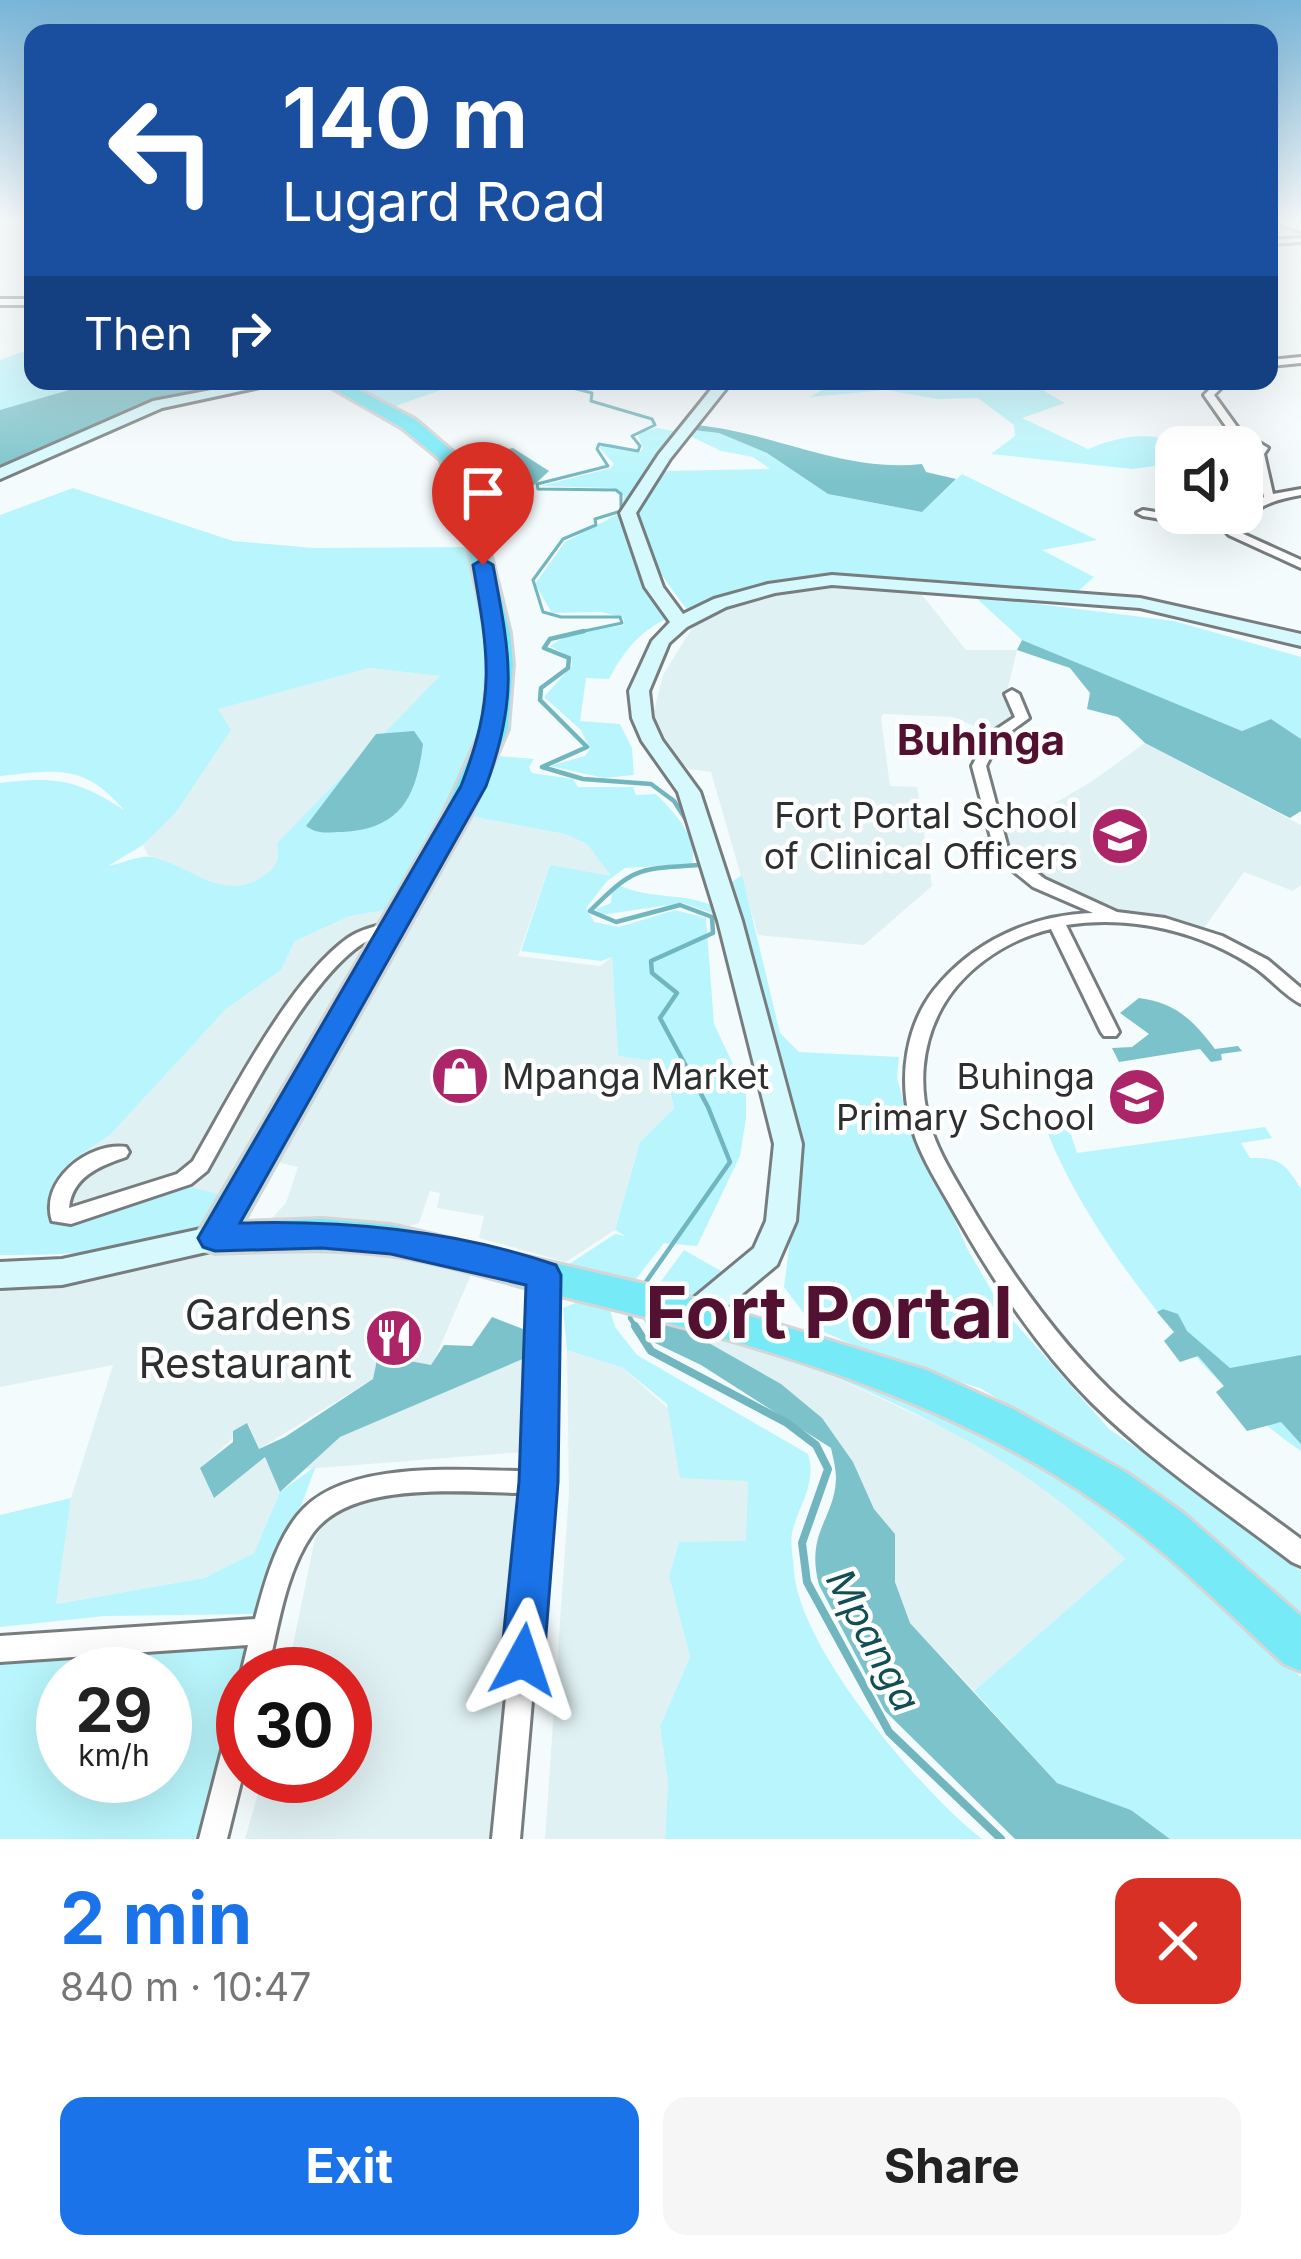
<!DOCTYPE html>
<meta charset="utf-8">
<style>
body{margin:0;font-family:Inter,sans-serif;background:#f6f6f6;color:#222;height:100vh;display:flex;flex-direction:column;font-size:45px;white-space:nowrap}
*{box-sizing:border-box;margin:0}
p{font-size:39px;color:#767676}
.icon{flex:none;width:66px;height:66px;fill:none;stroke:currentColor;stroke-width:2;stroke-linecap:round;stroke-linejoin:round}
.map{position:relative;height:1839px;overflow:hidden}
.panel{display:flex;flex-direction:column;background:#fff;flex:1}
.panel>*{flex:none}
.banner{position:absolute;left:24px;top:24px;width:1254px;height:366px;border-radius:24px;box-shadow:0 12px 48px #0002;background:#1a4fa0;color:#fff;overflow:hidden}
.controls{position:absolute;left:1155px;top:426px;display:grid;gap:24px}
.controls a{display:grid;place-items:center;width:108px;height:108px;border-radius:24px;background:#fff;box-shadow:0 12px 48px #0002;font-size:60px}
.speed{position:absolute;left:36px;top:1647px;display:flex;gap:24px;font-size:60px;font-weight:700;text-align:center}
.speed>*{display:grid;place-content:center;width:156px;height:156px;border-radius:50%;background:#fff;box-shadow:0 12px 48px #0002;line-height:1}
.speed small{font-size:30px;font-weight:400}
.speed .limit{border:18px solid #d22;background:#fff;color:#111}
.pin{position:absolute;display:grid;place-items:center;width:102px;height:102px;color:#fff;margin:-123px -51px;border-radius:50% 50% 50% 0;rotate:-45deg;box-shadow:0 0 12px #0007}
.pin .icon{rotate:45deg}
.me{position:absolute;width:132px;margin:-66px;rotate:5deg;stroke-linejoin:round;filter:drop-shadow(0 0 9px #0008)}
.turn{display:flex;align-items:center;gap:42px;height:252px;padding:0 60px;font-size:54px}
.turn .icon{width:156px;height:156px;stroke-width:2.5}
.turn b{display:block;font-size:84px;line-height:102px}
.then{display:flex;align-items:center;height:114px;padding:0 60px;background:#0003;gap:24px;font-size:45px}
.round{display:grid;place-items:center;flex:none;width:126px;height:126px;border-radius:24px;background:#f6f6f6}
.head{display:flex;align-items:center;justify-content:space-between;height:204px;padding:0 60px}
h1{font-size:72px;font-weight:700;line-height:90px;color:#1a73e8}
.cta{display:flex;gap:24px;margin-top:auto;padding:24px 60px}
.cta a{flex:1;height:138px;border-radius:24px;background:#1a73e8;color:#fff;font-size:48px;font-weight:700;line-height:138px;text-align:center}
.cta a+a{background:#f6f6f6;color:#222}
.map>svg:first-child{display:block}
.built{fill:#e0f1f3}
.green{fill:#b9f5fc;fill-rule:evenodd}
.forest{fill:#7cc2ca}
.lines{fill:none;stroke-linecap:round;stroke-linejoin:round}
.stream-far2{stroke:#71b6bf;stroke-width:3}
.stream-far1{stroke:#71b6bf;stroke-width:4.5}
.stream{stroke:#71b6bf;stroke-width:8}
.street-casing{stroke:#777d7e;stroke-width:6}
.secondary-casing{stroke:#777d7e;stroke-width:6}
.highway-casing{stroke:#d5d5d6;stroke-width:6}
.street{fill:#fff;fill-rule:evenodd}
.secondary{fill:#d6f9fd;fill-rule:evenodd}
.highway{fill:#77eaf7;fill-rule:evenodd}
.route{fill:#1a73e8;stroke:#114b97;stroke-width:3}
.labels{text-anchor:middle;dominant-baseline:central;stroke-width:9;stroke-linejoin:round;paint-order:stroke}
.poi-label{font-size:36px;fill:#2d2f30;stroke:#fff;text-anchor:end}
.water-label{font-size:39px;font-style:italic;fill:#114f55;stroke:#fff}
.quarter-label{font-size:42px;font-weight:bold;fill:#521130;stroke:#fff}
.near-poi-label{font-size:42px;fill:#2d2f30;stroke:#fff;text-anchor:end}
.near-town-label{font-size:72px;font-weight:bold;fill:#521130;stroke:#fff}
</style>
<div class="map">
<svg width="1301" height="1839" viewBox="0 0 1301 1839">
<rect width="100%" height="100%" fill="#f4fbfc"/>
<path class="built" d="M842,583L919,591L966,650H1017L1007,692L1018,717L990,733L953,717L883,714L881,718L890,786L917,787L932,886L864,945L758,935L711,772L690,769L671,757L651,722L663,675L697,620L768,593Z
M369,668L441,676L277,843L280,857L273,870L250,886L227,889L148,855L143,845L175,812L230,731L217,709Z
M1145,743L1301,825V885L1293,891L1244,872L1204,928L1172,917L1120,916L1012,863L992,823L1036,814L1091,782Z
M470,816L565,834L587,844L613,878L550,865L518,956L600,966L612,957L618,1056L662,1061L674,1108L640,1142L615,1230L566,1262L479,1238L484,1216L437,1208L440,1193L430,1191L419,1223L409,1226L272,1218L286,1203L298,1167L276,1162Z
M397,908L240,1158L226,1196L53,1225V1213L71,1161L110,1135L226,1009L281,970L295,941L350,916Z
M275,1247H343L473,1270L432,1365L373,1379L259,1449L248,1424L201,1468L265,1456L280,1492L254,1553L204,1578L55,1604L71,1498L113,1365L0,1387V1280Z
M693,1314L760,1335L820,1370L987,1448L1071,1506L1125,1559L974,1691L910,1623L895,1582V1534L874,1509L853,1462L684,1329Z
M567,1350L623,1368L748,1480L747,1542H679L669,1576L690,1657L660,1726L668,1783L665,1839H545L569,1492Z
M532,1355L537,1451L305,1469L340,1437Z
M528,1490L506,1839H245L263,1776H345V1674H287L315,1538L329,1517L369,1493Z"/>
<path class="green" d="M33,348V381H273L155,403L0,471V360Z
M342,381H466L393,407Z
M838,381H1048L1056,385L1044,391L1065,403L1022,418L1088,449C1118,436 1155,429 1184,447H1176V463L1133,469L991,454L1015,436L1014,425L978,398L938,399L886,390L810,397Z
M657,428L679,432L632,502L670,617C640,631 625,649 609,679L586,678L580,721L620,724L632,748L634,775L604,778L550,766L585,756L590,749L581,730L544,697L572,666V658L550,646L569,634L624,625V618L602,612L552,613L535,584L565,542L622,512L624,496L611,488L541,486L611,468L614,464L599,447L611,444L640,452L643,448L637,433Z
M693,430L719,433L767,453L828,494L922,512L962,474L1097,540L1042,550L1094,577L1075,594L905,577L910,583L811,578L767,586L690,613C673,591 641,550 638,522C635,504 653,485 662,471L770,469L753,457L721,451L690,436Z
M73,488L233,541L314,548L472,547C476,584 487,620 490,657C497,747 438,834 397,908L350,916L295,941L281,970L226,1009L110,1135L71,1161L53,1213L54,1225L189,1187L226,1196C218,1205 211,1217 202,1225C170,1254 45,1255 0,1255V783C58,776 77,780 124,810C84,763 57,770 0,776V515ZM369,668L440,676L277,843C280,858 278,866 265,875C225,904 194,868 153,857C140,854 122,864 108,866L143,845L176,812L231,730L218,709Z
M974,596L1174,621L1301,657V739L1271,719L1242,731L1022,640Z
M498,756L534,759L529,767L532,773L573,779L578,787H633L636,795L656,794C674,812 699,838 692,864L625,868L607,881L586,908L594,922L619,927L675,910L706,918L714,1024L746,1092V1118L740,1156L697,1246L664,1243L629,1288L563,1268L615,1234L625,1236L615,1230L640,1142L674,1108L663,1062L618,1056L612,957L601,961L521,951L550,865L611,876L587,844L565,834L470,816Z
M742,875L780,1033L799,1052L899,1057L897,1078L906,1111L968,1250L1001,1307L1109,1429L1202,1493L1301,1571V1624L1079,1448L980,1388L894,1363L815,1328L784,1287L794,1209L735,916L732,882Z
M619,885C652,901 686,891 717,908L720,934L712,913L683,903L600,915L596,909L611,903L612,891Z
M1068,1126L1077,1153L1265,1127L1272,1138L1241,1143L1250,1158C1280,1157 1286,1164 1301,1189V1451C1208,1390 1084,1232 1046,1128Z
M684,1250L728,1275L692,1303L651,1295Z
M583,1300L610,1310L615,1327L637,1355L808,1454C817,1486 799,1503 792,1533C790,1544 793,1558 794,1570C798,1647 922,1793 982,1839H665L668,1783L660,1726L690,1657L669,1576L679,1542L746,1541L748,1481L680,1478L667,1404L623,1368L567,1350L563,1308Z
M820,1370L936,1403L1060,1468L1170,1546L1301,1677V1839H1170L1131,1810L1057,1783L974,1691L1125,1559C1028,1464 942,1424 820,1370Z
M316,1466L260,1614L105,1616L0,1627V1515L71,1498L56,1604L204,1578L254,1553L280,1492Z
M250,1647L197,1839H0V1660L96,1649ZM63,1674H165V1776H63Z"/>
<path class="forest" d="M83,381H229L239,385L182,395L118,415L0,468V410L90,384Z
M696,425C772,432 844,473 922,464L926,472L956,479L922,512L828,494L767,453L719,433L693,430Z
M513,448L549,471L534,485L505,487L496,508L477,512L471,480L460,458Z
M1022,640L1242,731L1271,719L1301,739V811L1290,818L1145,743L1118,717L1087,709L1090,693L1070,668L1017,650Z
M414,731L423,744C416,797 401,829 342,832C328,832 318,835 306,826L376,734Z
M1139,998C1176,1003 1193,1020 1215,1049L1238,1046L1242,1051L1221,1054L1222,1060L1211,1062L1200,1049L1119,1062L1112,1048L1132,1047L1149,1034L1120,1013Z
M1163,1309L1178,1314L1187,1331L1230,1368L1301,1355V1444L1281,1422L1247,1431L1216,1392L1224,1386L1198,1356L1180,1362L1164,1341L1174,1332L1157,1312Z
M641,1313L684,1329L781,1384L822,1418L853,1462L874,1509L895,1534V1582L910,1623L1057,1783L1131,1810L1170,1839H1015L885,1711L819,1585C805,1532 835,1519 836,1478C836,1469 833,1457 831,1448L701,1365L655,1343Z
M492,1317L523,1329L532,1355L340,1437L280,1492L265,1457L214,1498L200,1468L233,1442V1431L247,1423L259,1449L285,1437L373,1379L378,1355L431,1365L444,1345L472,1346Z"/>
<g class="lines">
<path class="stream-far2" d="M546,381L592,393L591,401L652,419L655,425L632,436L640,446L638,451L599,444L597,449L608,466L537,484L538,489L616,490L621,494V511L595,519L596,525L563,539L533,580L543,612L561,617H620L622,623L570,634"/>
<path class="stream-far1" d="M584,631L550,639L544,648L569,658L568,668L541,688L540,700L587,747L542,767L583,779L651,784L674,801L690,826
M641,1289L730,1162L708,1107L660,1018L677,993L652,973L651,961L713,933L712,917L680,905L616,922L590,911C635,866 638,869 700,865L697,854
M632,1310L630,1318L637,1329"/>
<path class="stream" d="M635,1326L651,1351L787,1423L816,1445L828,1469L802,1543L807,1582L889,1732L1001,1839"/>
<defs>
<path id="street" d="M1301,238V242L1269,244V240Z
M0,299H33V305H0Z
M1301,357V363L1269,366V360Z
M1218,381H1228L1214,395L1240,431L1268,448L1264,454L1273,494L1301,489V495C1277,499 1248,507 1239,532L1301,560V568L1229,535L1227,533L1231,523L1192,524L1143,516L1137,513L1143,510C1178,516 1208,520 1242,513V510L1264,497L1254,454L1257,449L1232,435L1204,395Z
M1012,690L1019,694L1029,718L999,740L986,766L1009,852L1045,879L1117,912L1165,918L1222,936L1268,960L1301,988V1004C1285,996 1272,980 1257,969C1202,931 1131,915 1066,925L1119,1032L1116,1036H1104L1101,1032L1051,929C1005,940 959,971 938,1015C922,1048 919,1086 929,1121C936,1148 951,1172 965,1196C1009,1272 1061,1346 1126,1405C1181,1454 1242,1495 1301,1539V1566L1292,1562C1225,1511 1153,1463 1092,1403C1034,1345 989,1274 949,1203C934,1177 917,1150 910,1120C899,1077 906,1026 934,990C973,941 1031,915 1093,913L1033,887L996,857L972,766L988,735L1015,717L1005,694Z
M392,922L398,923L400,927L398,931C386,935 373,937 362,944C305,982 242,1109 207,1171L191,1184L71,1224L52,1221C39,1181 88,1142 126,1147L129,1152L126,1157C99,1166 72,1177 69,1208L177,1174L193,1161C230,1097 289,980 348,938C361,929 377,926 392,922Z
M543,1266L550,1269L554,1275L551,1482L520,1839H492L526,1493C466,1493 353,1479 313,1533C285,1572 278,1629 267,1674H243V1679L241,1674L248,1645L0,1662V1636L255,1619C264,1585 275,1544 297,1516C342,1458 462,1471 527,1471L532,1275L536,1269Z
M243,1706V1774L227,1839H199L230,1719L234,1710Z"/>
<path id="secondary" d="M1283,224H1301V231L1284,226Z
M259,381H288L162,408L0,479V468L153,401Z
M697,381H723L729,385L670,459L636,513L663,587L683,614L714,599L768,584L832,575L1140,598L1301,634V646L1140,608L832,585L775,593L726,607L687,627L669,643L649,691L652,718L662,740L700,792L742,921L802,1144L796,1221L777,1265L706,1324L695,1328L684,1324L679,1315L684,1306L754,1248L766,1221L774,1144L718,921L678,792L642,741L632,718L629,691L652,641L670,622L645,587L620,513L659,454L713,387Z
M215,1226L226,1229L230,1238L226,1247L215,1250L62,1285L0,1288V1262L62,1259Z"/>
<path id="highway" d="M320,381H342L416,420L460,458L485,532L510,633L513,664L508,729L470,817L243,1222L322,1219L391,1225L649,1285L926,1370L1013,1409L1127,1473L1183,1513L1301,1616V1671L1284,1664C1224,1609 1166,1549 1098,1503C937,1391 736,1338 548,1293C495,1280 441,1262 388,1255C330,1247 273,1251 215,1253L202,1249L196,1238L202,1227L442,817L482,729L489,664L486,633L465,532L441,460L402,428Z"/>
</defs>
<use href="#street" class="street-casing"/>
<use href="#secondary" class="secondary-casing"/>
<use href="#highway" class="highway-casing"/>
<use href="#street" class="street"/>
<use href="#secondary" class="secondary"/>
<use href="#highway" class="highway"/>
</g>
<linearGradient id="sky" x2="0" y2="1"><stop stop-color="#78b5d8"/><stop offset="0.46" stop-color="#fafdfe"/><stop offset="1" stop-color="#fafdfe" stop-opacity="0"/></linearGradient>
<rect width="1301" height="482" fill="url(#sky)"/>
<path class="route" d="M483,559L493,565C510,656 519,696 486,786L240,1223C347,1220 454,1230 556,1265L561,1275L558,1482L544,1660L538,1676L523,1682L507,1676L501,1660L519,1482L526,1285L391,1254L322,1248L215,1251L203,1247L198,1238L461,786C496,696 489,657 473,565Z"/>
<defs>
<symbol id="university-disc" viewBox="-11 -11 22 22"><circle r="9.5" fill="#ad2569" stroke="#fff"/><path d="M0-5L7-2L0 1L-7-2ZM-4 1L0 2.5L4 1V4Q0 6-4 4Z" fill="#fff"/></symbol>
<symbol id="shop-disc" viewBox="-11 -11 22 22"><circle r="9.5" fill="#ad2569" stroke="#fff"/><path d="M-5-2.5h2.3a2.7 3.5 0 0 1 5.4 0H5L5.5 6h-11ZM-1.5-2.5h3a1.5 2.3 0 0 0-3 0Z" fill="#fff"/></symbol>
<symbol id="school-disc" viewBox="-11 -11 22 22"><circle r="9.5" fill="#ad2569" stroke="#fff"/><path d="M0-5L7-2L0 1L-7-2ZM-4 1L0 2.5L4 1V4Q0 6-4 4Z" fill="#fff"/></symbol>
<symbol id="restaurant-disc" viewBox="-11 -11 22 22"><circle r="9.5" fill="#ad2569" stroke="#fff"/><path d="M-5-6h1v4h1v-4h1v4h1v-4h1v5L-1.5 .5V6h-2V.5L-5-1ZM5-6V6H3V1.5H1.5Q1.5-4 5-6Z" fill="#fff"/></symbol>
</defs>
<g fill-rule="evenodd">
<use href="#university-disc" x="1087" y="803" width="66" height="66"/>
<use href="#shop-disc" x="427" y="1043" width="66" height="66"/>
<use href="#school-disc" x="1104" y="1064" width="66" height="66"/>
<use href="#restaurant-disc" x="361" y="1305" width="66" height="66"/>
</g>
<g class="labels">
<g class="poi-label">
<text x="1078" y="815">Fort Portal School<tspan x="1078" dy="41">of Clinical Officers</tspan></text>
<text x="502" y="1076" text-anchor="start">Mpanga Market</text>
<text x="1095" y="1076">Buhinga<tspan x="1095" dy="41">Primary School</tspan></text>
</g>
<g class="water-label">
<text transform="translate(874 1640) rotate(62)">Mpanga</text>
</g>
<g class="quarter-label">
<text x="981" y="739">Buhinga</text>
</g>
<g class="near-poi-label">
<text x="352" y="1314">Gardens<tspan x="352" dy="48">Restaurant</tspan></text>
</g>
<g class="near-town-label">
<text x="829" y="1311">Fort Portal</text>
</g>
</g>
</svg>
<div class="controls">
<a><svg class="icon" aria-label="sound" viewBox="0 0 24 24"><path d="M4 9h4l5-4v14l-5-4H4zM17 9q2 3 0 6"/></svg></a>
</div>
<div class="speed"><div>29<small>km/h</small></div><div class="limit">30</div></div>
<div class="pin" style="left:483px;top:565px;background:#d93025"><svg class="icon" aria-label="arrive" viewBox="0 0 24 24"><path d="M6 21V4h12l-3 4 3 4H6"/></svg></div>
<svg class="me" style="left:523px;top:1660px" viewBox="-20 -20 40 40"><path d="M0-17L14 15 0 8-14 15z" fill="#1a73e8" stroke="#fff" stroke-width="4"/></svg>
<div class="banner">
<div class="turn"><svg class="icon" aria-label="left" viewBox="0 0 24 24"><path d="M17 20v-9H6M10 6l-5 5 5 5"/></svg><div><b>140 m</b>Lugard Road</div></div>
<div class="then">Then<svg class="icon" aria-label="right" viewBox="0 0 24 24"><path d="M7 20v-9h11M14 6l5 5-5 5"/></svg></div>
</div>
</div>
<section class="panel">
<div class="head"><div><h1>2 min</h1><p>840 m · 10:47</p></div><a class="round" style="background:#d93025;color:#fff"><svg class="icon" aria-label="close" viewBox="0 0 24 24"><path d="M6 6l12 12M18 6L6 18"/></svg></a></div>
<div class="cta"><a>Exit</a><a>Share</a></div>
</section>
